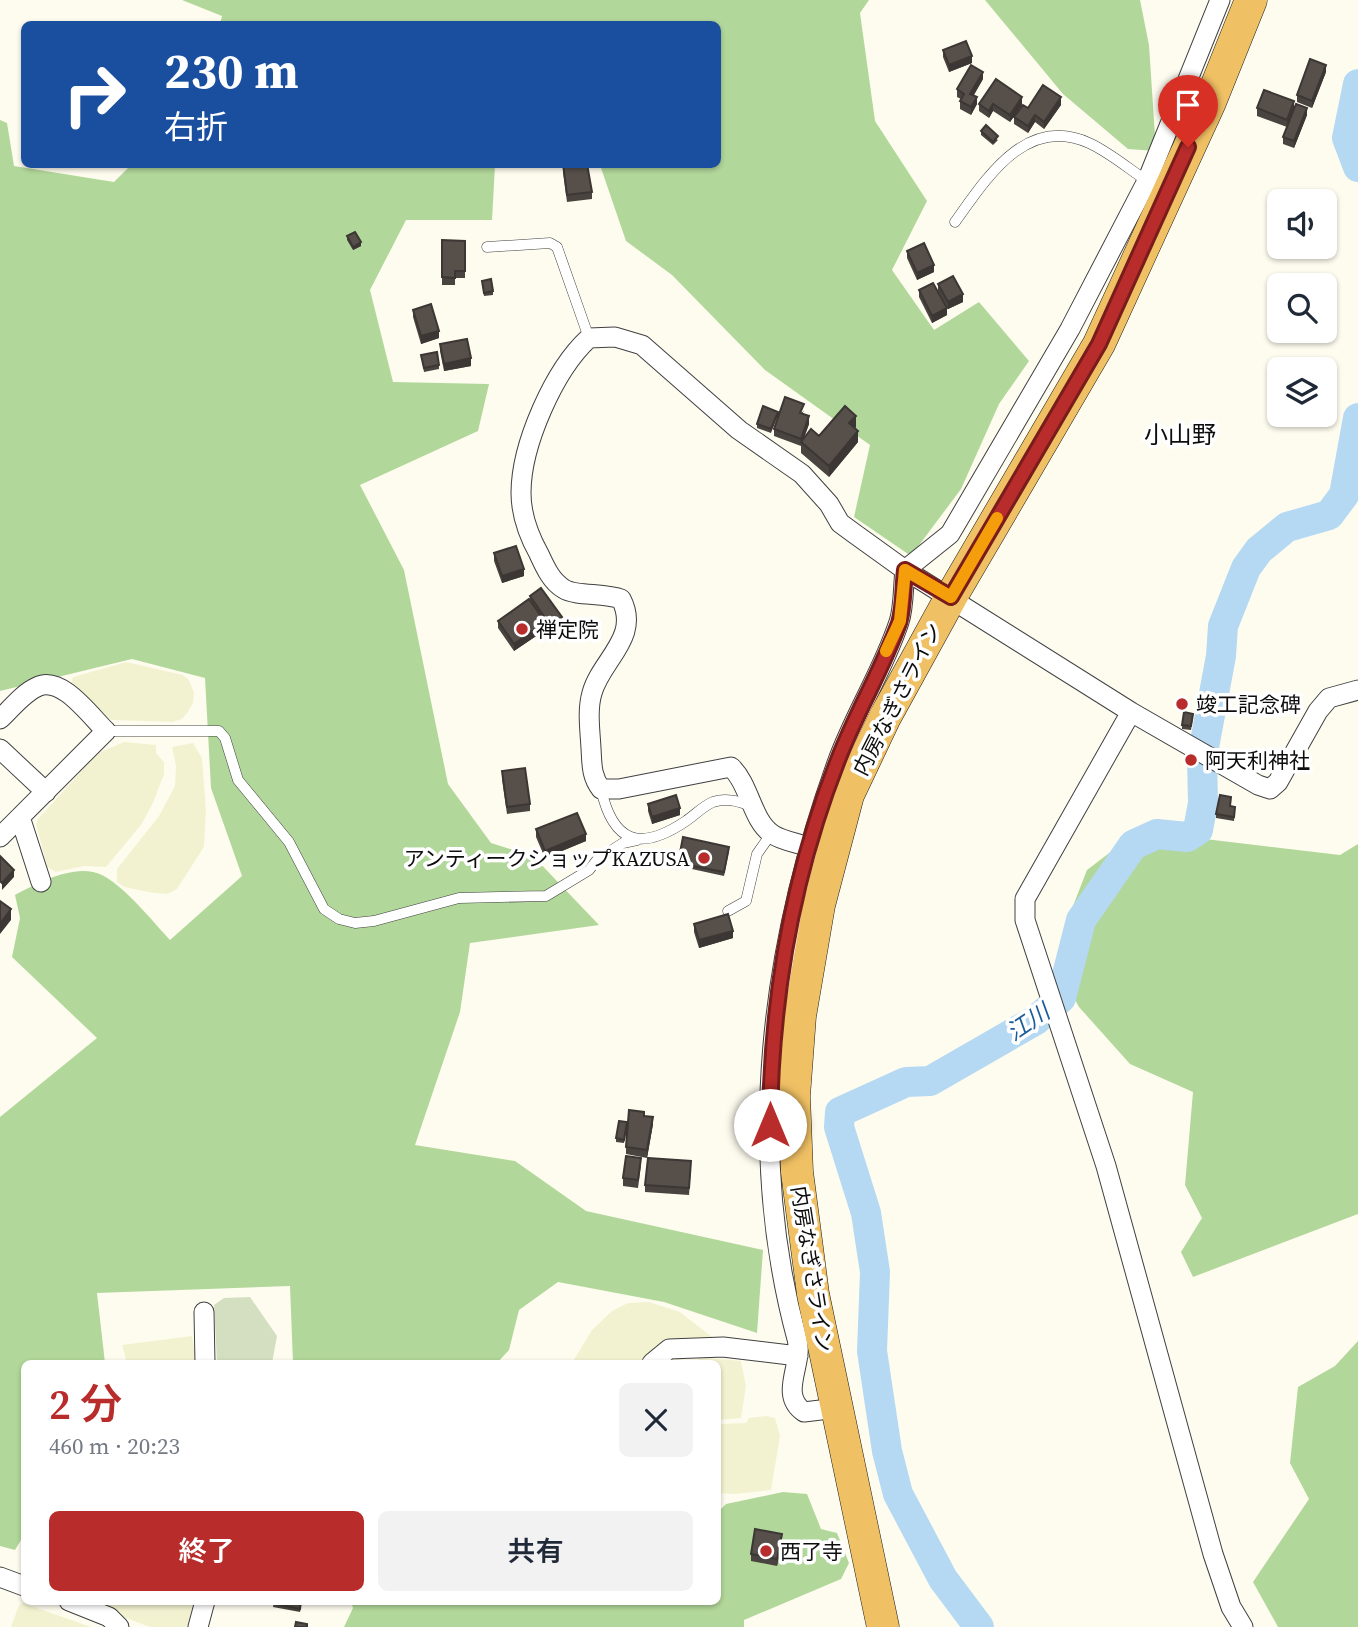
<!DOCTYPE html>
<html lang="ja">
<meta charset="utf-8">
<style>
body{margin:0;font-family:"Source Serif 4","Noto Sans JP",serif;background:#f2f2f3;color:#1f2937;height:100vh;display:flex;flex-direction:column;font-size:26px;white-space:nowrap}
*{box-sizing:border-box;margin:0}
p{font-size:23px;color:#747a83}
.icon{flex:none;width:38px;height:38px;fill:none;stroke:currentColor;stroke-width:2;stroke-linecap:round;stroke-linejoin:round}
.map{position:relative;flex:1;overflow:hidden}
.drawer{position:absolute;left:21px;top:1360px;width:700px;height:245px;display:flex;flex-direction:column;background:#fff;border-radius:10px;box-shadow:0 2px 5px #0004}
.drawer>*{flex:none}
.top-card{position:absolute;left:21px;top:21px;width:700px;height:147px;border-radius:10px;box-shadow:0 2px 5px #0004;background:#1a4fa0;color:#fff;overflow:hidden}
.controls{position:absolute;left:1267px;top:189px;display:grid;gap:14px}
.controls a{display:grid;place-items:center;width:70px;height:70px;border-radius:10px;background:#fff;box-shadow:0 2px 5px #0004;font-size:35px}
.pin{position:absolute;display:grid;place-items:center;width:60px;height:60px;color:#fff;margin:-72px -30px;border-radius:50% 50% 50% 0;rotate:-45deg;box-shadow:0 0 7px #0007}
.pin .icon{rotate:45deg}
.me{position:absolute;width:77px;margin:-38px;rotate:0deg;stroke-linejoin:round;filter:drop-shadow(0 0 5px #0008)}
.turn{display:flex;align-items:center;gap:24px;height:147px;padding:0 28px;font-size:32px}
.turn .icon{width:91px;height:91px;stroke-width:2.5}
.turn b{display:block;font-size:49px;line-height:60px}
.round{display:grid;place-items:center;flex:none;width:74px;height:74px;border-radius:10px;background:#f2f2f3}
.headline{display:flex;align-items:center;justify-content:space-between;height:119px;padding:0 28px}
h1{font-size:42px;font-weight:600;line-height:52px;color:#b82c2b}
.cta{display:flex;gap:14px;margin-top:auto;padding:14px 28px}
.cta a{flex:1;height:80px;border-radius:10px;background:#b82c2b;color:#fff;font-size:28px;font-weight:600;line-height:80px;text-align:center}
.cta a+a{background:#f2f2f3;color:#1f2937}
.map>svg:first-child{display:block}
.farmland{fill:#f3f2d0}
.forest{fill:#b2d79a}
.cemetery{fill:#d4dfc1}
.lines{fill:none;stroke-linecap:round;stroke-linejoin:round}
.river{stroke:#b5d9f3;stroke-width:30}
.service-casing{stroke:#404040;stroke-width:11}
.minor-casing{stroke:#404040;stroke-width:21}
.trunk-casing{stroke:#1e1e1e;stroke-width:33}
.service{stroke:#fff;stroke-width:10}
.minor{stroke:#fff;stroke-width:19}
.trunk{stroke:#f0c064;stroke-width:32}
.wall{fill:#4a4440}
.shaded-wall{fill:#3c3734}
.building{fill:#564f4a;stroke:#3c3734;stroke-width:2}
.route-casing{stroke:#781d1c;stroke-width:18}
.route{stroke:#b82c2b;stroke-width:12}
.slow{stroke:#f59e0b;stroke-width:12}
.poi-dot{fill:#b82c2b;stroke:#fff;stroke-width:2.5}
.labels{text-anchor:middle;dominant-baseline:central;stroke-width:7;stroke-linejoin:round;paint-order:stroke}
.poi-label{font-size:21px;fill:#0d0d0d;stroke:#fff;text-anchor:start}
.street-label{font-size:21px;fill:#0d0d0d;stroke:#fff}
.water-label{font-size:23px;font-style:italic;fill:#1c5c9a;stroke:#fff}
.quarter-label{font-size:24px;fill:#0d0d0d;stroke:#fff}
</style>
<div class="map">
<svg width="1358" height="1627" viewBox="0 0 1358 1627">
<rect width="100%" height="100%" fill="#fefcef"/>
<path class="farmland" d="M126,662L183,675L189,680L194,693L193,703L188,712L182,719L172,722L113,720L106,718L70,687L73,677Z
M124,742L156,745V753L164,762V774L153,803L141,825L106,867L85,866L55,872L47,866L36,824L38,819L98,753Z
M193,743L202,758L206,810L204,847L177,889L168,894L154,893L124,887L117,882V869L159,816L175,786L176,766L172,747Z
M649,1302L680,1312L712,1337L666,1340L639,1363H572L592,1330L612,1311L628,1303Z
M192,1336L197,1363H127L122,1345Z
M701,1357L741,1361L746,1386L741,1418L718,1420V1363H667L676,1359L697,1361Z
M766,1416L775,1418L780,1436L771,1490L734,1494L718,1493V1424L746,1423L749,1418Z
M81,1601H194L188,1627H150Z
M23,1603L91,1627H11L19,1605Z"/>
<path class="forest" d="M182,0H869L860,13L875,121L927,201L892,270L934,330L979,302L1029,361L999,404L961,489L911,556L854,517L870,445L765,370L672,275L626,241L600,165L718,164V24H220L222,16Z
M985,0H1140L1149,45L1156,151L1128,149L1063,94Z
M0,120L7,123L14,166L114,182L132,164L495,165L492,220H406L370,290L393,382L489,384L478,431L360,485L404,570L448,784L491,843L533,856L599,925L470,943L460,1012L415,1145L515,1161L586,1211L763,1250L757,1333L664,1302L558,1282L519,1310L509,1350L497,1363H293L290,1286L97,1293L105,1363H24V1535L15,1550L0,1546V1117L97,1038L12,957L20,918L15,895C37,884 67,867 93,872C117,876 153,922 170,940L242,876L211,788L205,678L132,659L0,691Z
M1138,831L1340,855L1358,844V1214L1193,1277L1181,1252L1202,1218L1185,1185L1193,1092L1130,1064L1079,1007L1056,966L1066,924L1087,870Z
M1358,1341V1627H1278L1253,1582L1309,1499L1290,1463L1298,1387L1335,1366Z
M783,1492L807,1494L821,1529L837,1533L849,1563L841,1579L744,1620V1627H344L353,1608L351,1601H718V1512L726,1504Z"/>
<path class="cemetery" d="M250,1297L277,1336L272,1363H217L214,1305L224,1298Z"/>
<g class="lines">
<path class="river" d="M1358,84L1347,138L1358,167
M979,1627L943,1579L898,1494L887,1451L872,1351L875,1272L866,1213L839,1127L840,1112L906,1082L930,1081L1036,1020L1061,998L1081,920L1133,845L1157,834L1187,837L1198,830L1203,803L1202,758L1221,656L1223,626L1246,568L1259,550L1287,527L1329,515L1344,495L1358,418"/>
<defs>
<path id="service" d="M955,222C986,179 1026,114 1089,143C1109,152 1129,169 1147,181
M487,247L550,243L557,247L589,338
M106,731H219L225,738L238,780L289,842L324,909L339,919L355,923L374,921L459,898L546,896L589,870L597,860L623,843L637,840
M601,789C613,843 640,852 686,821C695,815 703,806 713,802C725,798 739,801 750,806
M728,911L746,901L757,854L771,834"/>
<path id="minor" d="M1131,712L1025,899V920L1106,1166L1213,1554L1231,1607L1243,1627
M0,719C11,709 23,693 37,687C61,674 91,717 106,731L0,837
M0,749L46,792
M20,817L41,882
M809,847C798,843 782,841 772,834C752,821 750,785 731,767L619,789H601C591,776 592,764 591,748C590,730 587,710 592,693C601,660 641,637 621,599C605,593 575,596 564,589C551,581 545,567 539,554C529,536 521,514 521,493C521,445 554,370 589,338L615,337L642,345L739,430L802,474L829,504L840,523L855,534L905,570L1131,712L1258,785L1270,789L1278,782L1318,711L1329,698L1358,690
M204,1312L205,1363
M652,1363L669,1349L723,1347L798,1356
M837,1408L804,1412C778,1394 804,1364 797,1339C745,1147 771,947 837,763C854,715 883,671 899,622C904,607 903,587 905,570L950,534L1070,329L1147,181L1220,0
M0,1577L24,1586
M69,1601L109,1617L119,1627
M198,1627L205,1601"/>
<path id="trunk" d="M883,1627L813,1294L797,1172L794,1096L800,1016L819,905L848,795L885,717L951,597L1099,344L1210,102L1251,0"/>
</defs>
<use href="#service" class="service-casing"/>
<use href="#minor" class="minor-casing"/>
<use href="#trunk" class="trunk-casing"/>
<use href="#service" class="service"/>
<use href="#minor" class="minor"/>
<use href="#trunk" class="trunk"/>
</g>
<path class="wall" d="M943,50L972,63L949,72L943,57Z
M1326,72L1312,108L1297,102V95Z
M983,79L974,95L977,104L971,115L960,109V101L961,99L957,97V89Z
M979,104L1022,105L1010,122L993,111L989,118L979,111Z
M1061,105L1044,129L1035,122L1028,133L1014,124V117L1028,108Z
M1257,108H1294L1307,115L1294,148L1283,144V137L1287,127L1257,116Z
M981,131L998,140L993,145L981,135Z
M563,164L592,192V199L567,202L563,172Z
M347,236L361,246L353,250L347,240Z
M442,240L465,241V278H455V285H442Z
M907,251L934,272L917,280L907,258Z
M482,281L493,291V295L484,296Z
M938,284L963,302L948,309L938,291Z
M919,290L947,315L932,323L919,297Z
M413,310L439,338L421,344L413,317Z
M440,344L471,366L444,371L440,351Z
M421,355L439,365V369L424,372Z
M804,411L802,414L809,424L804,438L819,436L856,427L855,428L858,442L829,477L801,453V446L774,436V429Z
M778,415L771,433L757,428V424Z
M494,553L524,576L502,583L494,561Z
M530,596L562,625L550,633L545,625V630L514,651L498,628V621L530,600Z
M1193,717L1191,730L1182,729V725Z
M502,771L530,804V811L507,814L502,779Z
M1231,801L1230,806L1235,810L1234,821L1216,818V814Z
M648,804L680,815L652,824L648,811Z
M536,829L586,841L545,858L536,837Z
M729,851L724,876L678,866V863Z
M694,924L733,938L699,948L694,932Z
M644,1116L653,1124L647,1158L626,1154V1147Z
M627,1126L624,1143L616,1142V1138Z
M641,1165L638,1188L623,1186V1178Z
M691,1169L689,1195L645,1192V1185Z
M782,1542L777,1566L751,1561V1554Z
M274,1601H302L300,1612L273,1607Z"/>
<path class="shaded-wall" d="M972,56V63L949,72V65Z
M1326,65V72L1312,108V101Z
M983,72V79L970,101V94Z
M977,97V104L971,115V107Z
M1022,97V105L1010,122V115Z
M1061,97V105L1044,129V122Z
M1294,101V109L1287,127V120Z
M993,104V111L989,118V111Z
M1307,108V115L1294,148V141Z
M1035,115V122L1028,133V126Z
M361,242V246L353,250V247Z
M934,265V272L917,280V273Z
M963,294V302L948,309V302Z
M947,308V315L932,323V316Z
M439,331V338L421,344V336Z
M471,358V366L444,371V364Z
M809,416V424L802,443L801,439Z
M856,416V427L849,434V423Z
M858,431V442L829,477V466Z
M524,569V576L502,583V576Z
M562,617V625L550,633V625Z
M545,622V630L514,651V644Z
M680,808V815L652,824V817Z
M586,834V841L545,858V851Z
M14,870V877L2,890V883Z
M11,909V920L0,934V924Z
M733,931V938L699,948V940Z
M653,1117V1124L647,1158V1150Z
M782,1534V1542L777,1566V1559Z"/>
<path class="building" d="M966,41L972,56L949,65L943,50Z
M1310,59L1326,65L1312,101L1297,95Z
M971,65L983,72L970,94L977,97L971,107L960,101L964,94L957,89Z
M996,79L1022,97L1010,115L993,104L989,111L979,104Z
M1043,85L1061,97L1044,122L1035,115L1028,126L1014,117L1023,105L1028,108Z
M1264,90L1294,101L1287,120L1257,108Z
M1296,104L1307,108L1294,141L1283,137Z
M986,125L998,136L993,142L981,131Z
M563,164H587L592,192L567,195Z
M355,232L361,242L353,247L347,236Z
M442,240L465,241V271H455V278L442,277Z
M924,243L934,265L917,273L907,251Z
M953,276L963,294L948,302L938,284Z
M491,279L493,291L484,293L482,281Z
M933,283L947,308L932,316L919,290Z
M431,304L439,331L421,336L413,310Z
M467,339L471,358L444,364L440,344Z
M437,352L439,365L424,368L421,355Z
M785,397L804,404L800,413L809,416L801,439L774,429Z
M763,406L778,412L771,429L757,424Z
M845,406L856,416L849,423L858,431L829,466L801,442L811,429L819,436Z
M516,546L524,569L502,576L494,553Z
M541,588L562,617L550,625L530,596Z
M529,599L545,622L514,644L498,621Z
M1184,712L1193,714L1191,726L1182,725Z
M525,768L530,804L507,807L502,771Z
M676,795L680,808L652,817L648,804Z
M1220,795L1231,797L1230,806L1235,807L1234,817L1216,814Z
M577,813L586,834L545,851L536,829Z
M683,837L729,847L724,872L678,863Z
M0,856L14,870L2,883L0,881Z
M0,901L11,909L0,924Z
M728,914L733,931L699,940L694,924Z
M629,1110L644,1112V1116L653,1117L647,1150L626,1147Z
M619,1121L627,1122L624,1140L616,1138Z
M626,1156L641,1158L638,1180L623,1178Z
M648,1158L691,1161L689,1188L645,1185Z
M755,1529L782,1534L777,1559L751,1554Z
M274,1601H301L300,1609L273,1603Z
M296,1622L307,1624V1627H295Z"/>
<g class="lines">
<defs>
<path id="route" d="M770,1125C771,999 792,877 838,760C856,713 882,670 899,623C904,607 903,587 905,570L951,597L1099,344L1188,147"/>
</defs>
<use href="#route" class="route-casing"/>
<use href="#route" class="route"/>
<path class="slow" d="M886,651L900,621L905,570L951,597L997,518"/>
</g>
<g class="poi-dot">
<circle cx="522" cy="629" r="7"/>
<circle cx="1182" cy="704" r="7"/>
<circle cx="1191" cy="760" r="7"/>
<circle cx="704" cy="858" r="7"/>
<circle cx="766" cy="1551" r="7"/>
</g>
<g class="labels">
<g class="poi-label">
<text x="536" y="629">禅定院</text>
<text x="1196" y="704">竣工記念碑</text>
<text x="1205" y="760">阿天利神社</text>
<text x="690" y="858" text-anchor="end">アンティークショップKAZUSA</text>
<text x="780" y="1551">西了寺</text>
</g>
<g class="street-label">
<text transform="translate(897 699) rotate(-63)">内房なぎさライン</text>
<text transform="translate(812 1269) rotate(81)">内房なぎさライン</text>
</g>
<g class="water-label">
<text transform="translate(1028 1022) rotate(-34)">江川</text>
</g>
<g class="quarter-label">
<text x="1180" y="434">小山野</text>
</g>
</g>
</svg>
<div class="controls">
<a><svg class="icon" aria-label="sound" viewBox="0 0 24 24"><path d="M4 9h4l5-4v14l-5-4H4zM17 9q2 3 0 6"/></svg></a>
<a><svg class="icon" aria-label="search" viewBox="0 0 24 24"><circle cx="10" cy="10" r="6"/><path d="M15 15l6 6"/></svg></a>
<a><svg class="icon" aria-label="layers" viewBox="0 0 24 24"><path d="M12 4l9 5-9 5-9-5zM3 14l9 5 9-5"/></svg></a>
</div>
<div class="pin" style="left:1188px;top:147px;background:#d93025"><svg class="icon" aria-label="arrive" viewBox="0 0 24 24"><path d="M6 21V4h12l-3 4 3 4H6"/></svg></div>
<svg class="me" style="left:770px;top:1125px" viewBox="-20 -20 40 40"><circle r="19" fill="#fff"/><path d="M0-13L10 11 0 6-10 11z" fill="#b82c2b"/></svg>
<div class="top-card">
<div class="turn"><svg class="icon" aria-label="right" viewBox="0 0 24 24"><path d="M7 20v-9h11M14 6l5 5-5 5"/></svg><div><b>230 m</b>右折</div></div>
</div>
<section class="drawer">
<div class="headline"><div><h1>2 分</h1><p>460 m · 20:23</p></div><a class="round"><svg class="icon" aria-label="close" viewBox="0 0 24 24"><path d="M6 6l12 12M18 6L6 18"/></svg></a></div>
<div class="cta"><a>終了</a><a>共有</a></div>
</section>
</div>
